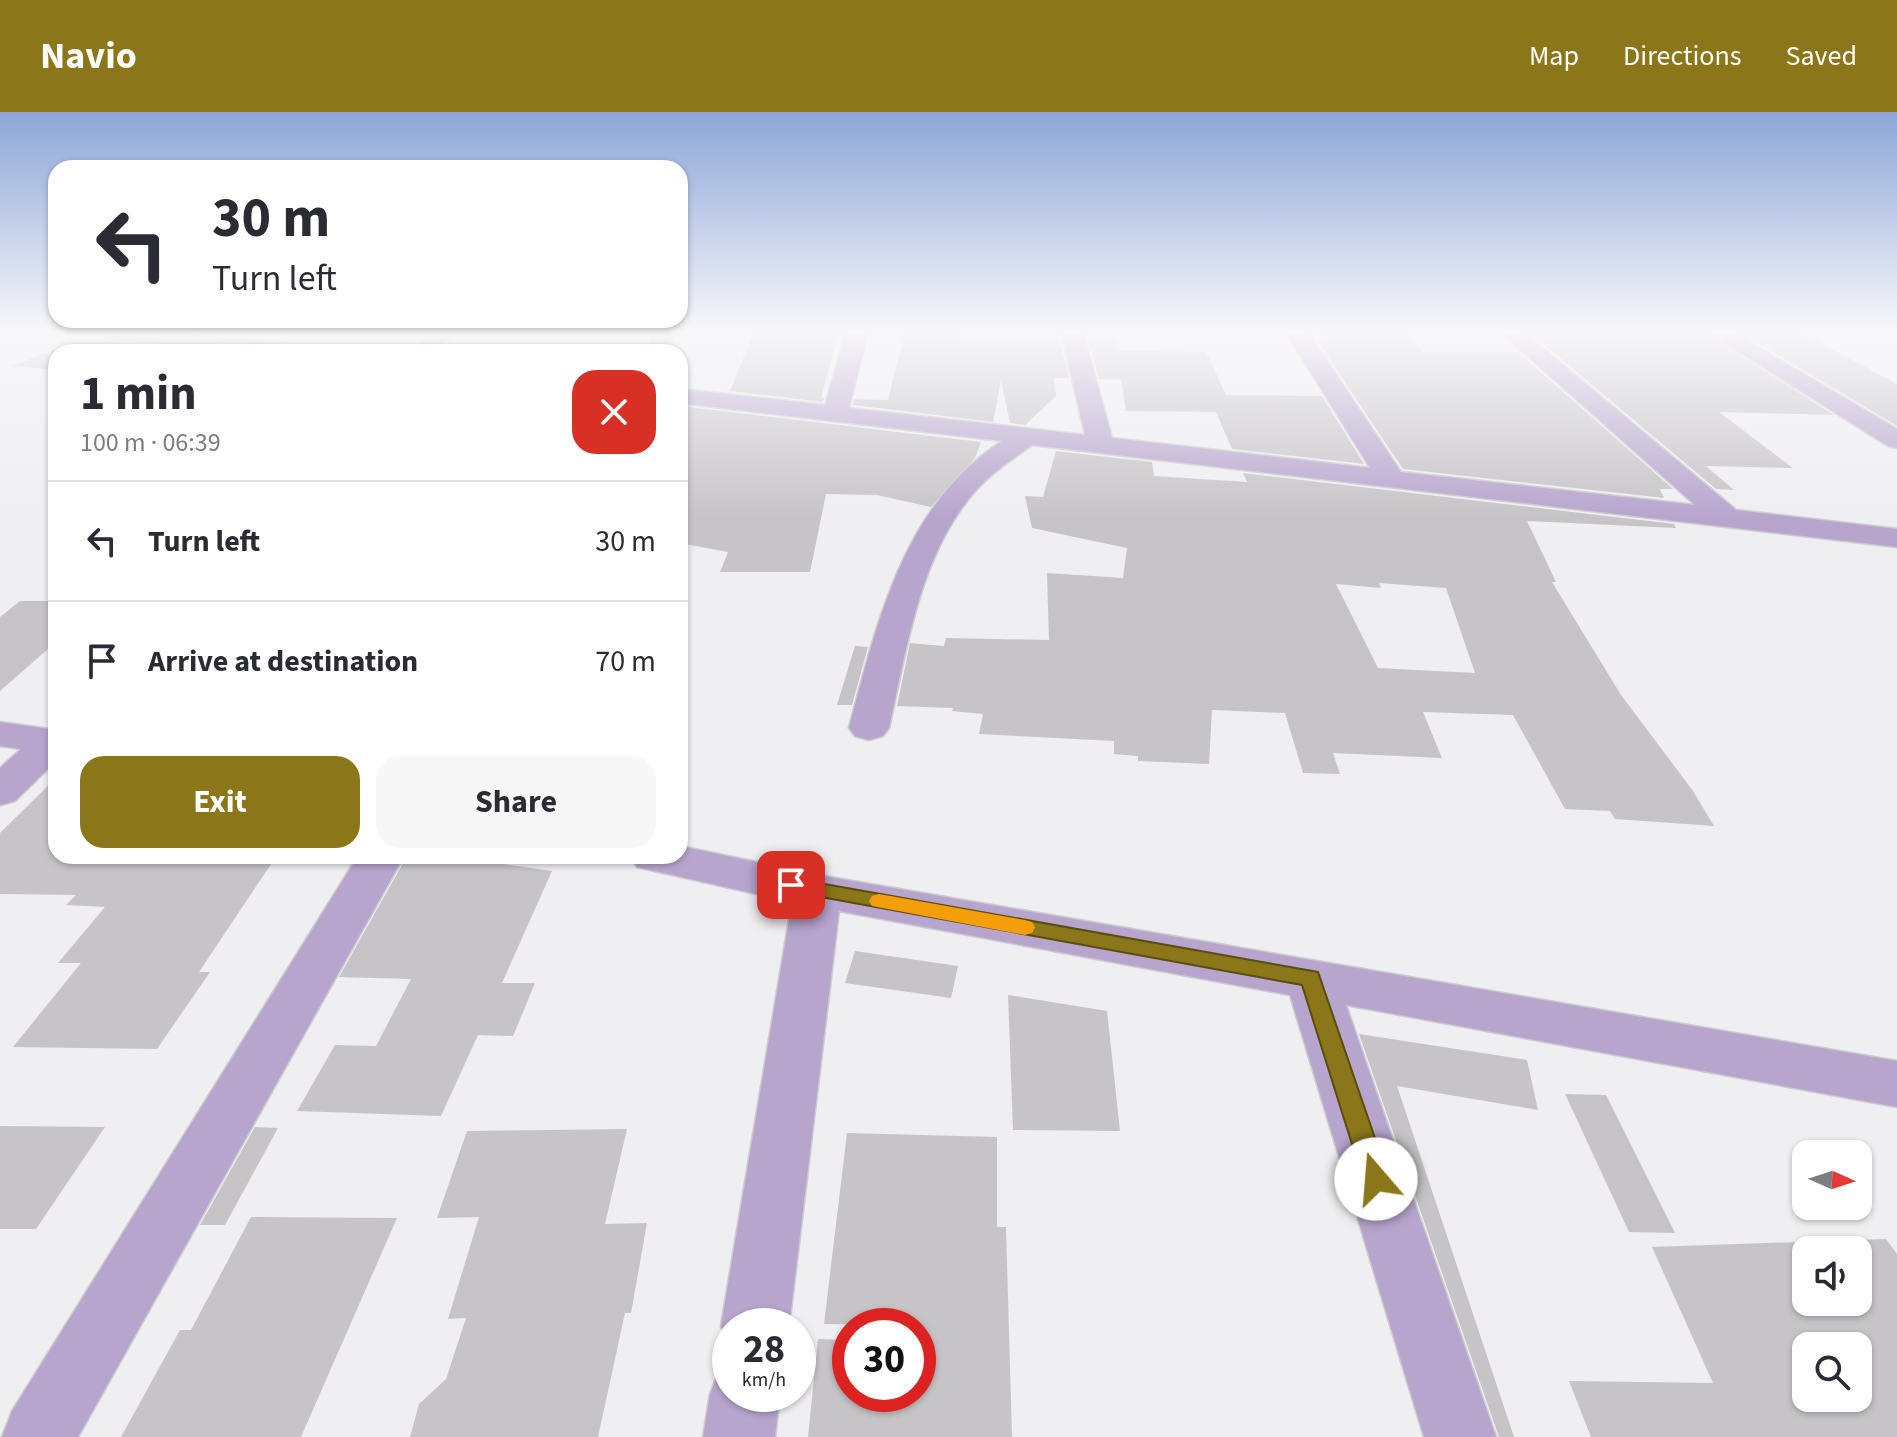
<!DOCTYPE html>
<meta charset="utf-8">
<style>
body{margin:0;font-family:"Source Sans 3",sans-serif;background:#f7f7f7;color:#2b2b33;height:100vh;display:flex;flex-direction:column;font-size:30px;white-space:nowrap}
*{box-sizing:border-box;margin:0}
p{font-size:26px;color:#7c7c81}
.icon{flex:none;width:44px;height:44px;fill:none;stroke:currentColor;stroke-width:2;stroke-linecap:round;stroke-linejoin:round}
.map{position:relative;flex:1;overflow:hidden}
.drawer{position:absolute;left:48px;top:232px;width:640px;height:520px;display:flex;flex-direction:column;background:#fff;border-radius:24px;box-shadow:0 2px 6px #0004}
.drawer>*{flex:none}
.banner{position:absolute;left:48px;top:48px;width:640px;height:168px;border-radius:24px;box-shadow:0 2px 6px #0004;background:#fff;color:#2b2b33;overflow:hidden}
.needle{width:52px;rotate:93deg}
.tools{position:absolute;left:1792px;top:1028px;display:grid;gap:16px}
.tools a{display:grid;place-items:center;width:80px;height:80px;border-radius:16px;background:#fff;box-shadow:0 2px 6px #0004;font-size:40px}
.speed{position:absolute;left:712px;top:1196px;display:flex;gap:16px;font-size:40px;font-weight:700;text-align:center}
.speed>*{display:grid;place-content:center;width:104px;height:104px;border-radius:50%;background:#fff;box-shadow:0 2px 6px #0004;line-height:1}
.speed small{font-size:20px;font-weight:400}
.speed .limit{border:12px solid #d22;background:#fff;color:#111}
.pin{position:absolute;display:grid;place-items:center;width:68px;height:68px;color:#fff;margin:-34px;border-radius:16px;box-shadow:0 4px 12px #0006}
.me{position:absolute;width:88px;margin:-44px;rotate:342deg;stroke-linejoin:round;filter:drop-shadow(0 0 6px #0008)}
.turn{display:flex;align-items:center;gap:28px;height:168px;padding:0 32px;font-size:36px}
.turn .icon{width:104px;height:104px;stroke-width:2.5}
.turn b{display:block;font-size:56px;line-height:68px}
.round{display:grid;place-items:center;flex:none;width:84px;height:84px;border-radius:24px;background:#f7f7f7}
.overview{display:flex;align-items:center;justify-content:space-between;height:136px;padding:0 32px}
h1{font-size:48px;font-weight:700;line-height:60px}
.button{display:flex;gap:16px;margin-top:auto;padding:16px 32px}
.button a{flex:1;height:92px;border-radius:24px;background:#8b7619;color:#fff;font-size:32px;font-weight:700;line-height:92px;text-align:center}
.button a+a{background:#f7f7f7;color:#2b2b33}
ul{padding:0;list-style:none}
li{display:flex;align-items:center;gap:24px;height:120px;padding:0 32px;border-top:2px solid #e1e1e2}
li div{flex:1}
li b{display:block;font-size:30px}
li em{font-style:normal}
header{display:flex;align-items:center;gap:48px;box-sizing:border-box;height:112px;padding:0 40px;background:#8b7619;color:#fff}
header strong{font-size:38px}
nav{display:flex;gap:44px;margin-inline-start:auto;font-size:28px}
.map>svg:first-child{display:block}
.building{fill:#c6c4c7;fill-rule:evenodd}
.lines{fill:none;stroke-linecap:round;stroke-linejoin:round}
.minor-casing{stroke:#cccbcd;stroke-width:3}
.minor{fill:#b7a5ce;fill-rule:evenodd}
.route{fill:#8b7619;stroke:#5a4d10;stroke-width:2}
.slow{fill:#f59e0b}
</style>
<header>
<strong>Navio</strong>
<nav><a>Map</a><a>Directions</a><a>Saved</a></nav>
</header>
<div class="map">
<svg width="1897" height="1325" viewBox="0 0 1897 1325">
<rect width="100%" height="100%" fill="#efeef1"/>
<path class="building" d="M754,220H839L821,286H824L823,290L730,279Z
M905,220H962V227L1059,226L1069,266H1054L1056,284L1025,313L1010,311L1001,268L993,310L853,293L854,287L888,288Z
M1318,220H1404L1423,240H1518L1673,377H1660L1664,386L1403,357L1316,227H1324Z
M1529,220H1704L1834,303L1719,300L1793,356L1706,354L1734,378L1716,377Z
M1739,220H1799L1897,272V314Z
M86,226L156,235L144,240H56V258L12,254Z
M1088,226H1121L1117,229L1121,239L1206,240L1226,283L1322,284L1364,352L1232,337L1216,300L1126,299L1121,267H1099Z
M680,294L981,330L975,346L931,395L877,383L826,382L810,460H720L728,440L680,431Z
M1056,339L1152,350L1154,364L1247,370L1243,361L1674,412L1676,416L1527,409L1556,470H1552L1621,583L1693,679L1714,714L1615,707L1610,699L1565,697L1513,603L1423,600L1442,646L1333,641L1340,662L1303,661L1285,601L1212,598L1209,652L1138,649V644L1114,642V629L979,622L983,602L952,599L953,596L897,594L910,531L944,534L946,526L1049,528L1047,461L1123,466L1127,436L1032,416L1025,384L1043,385ZM1379,471L1446,476L1475,561L1378,556L1336,472L1381,476Z
M20,489H56V530L0,579V505Z
M855,534L868,535L852,593H837Z
M56,666V744L275,746L199,860H210L157,937L13,935L81,851H58L105,795L66,793L76,783L0,782V721Z
M407,744H448L552,759L502,871H535L513,924L478,923L441,1004L297,999L335,933L376,934L411,867L339,865Z
M855,839L958,854L951,886L845,871Z
M1008,883L1107,899L1120,1019L1013,1018Z
M1359,922L1527,948L1538,998L1397,974L1514,1325H1499Z
M1565,982L1606,983L1675,1121L1629,1120Z
M0,1014L105,1015L36,1117H0Z
M255,1015L278,1016L225,1113H200Z
M627,1017L605,1112L647,1111L631,1201H625L598,1325H410L419,1292L446,1267L466,1206L448,1207L479,1105L437,1106L467,1019Z
M847,1021L997,1025V1115H1006L1012,1325H808L818,1227L850,1228V1282H918V1213L824,1212Z
M251,1105L397,1106L301,1325H121L180,1218H191Z
M1886,1127L1897,1142V1325H1591L1569,1269L1713,1271L1652,1135ZM1806,1138H1858V1190H1806ZM1806,1234H1858V1286H1806Z"/>
<g class="lines">
<defs>
<path id="minor" d="M93,220H167L299,233L310,240H234L104,226Z
M431,220H455L434,240H410Z
M655,220H677L664,240H642Z
M846,220H868L849,296L1085,323L1061,220H1083L1112,326L1370,356L1286,220H1308L1401,360L1695,393L1500,220H1524L1736,398L1897,417V435L1032,333C1010,349 988,363 971,384C919,447 906,539 889,616L883,624L869,628L855,624L849,616C877,510 904,392 1002,329L680,291V277L825,293Z
M1707,220H1733L1897,317V336L1888,334Z
M0,610L56,618V649L15,689L0,693V656L21,637L0,634Z
M680,734L818,763L1897,949V995L1346,893L1496,1325H1424L1290,883L839,799L789,1214H730V1235L721,1214L792,790L637,755L630,744H680Z
M358,744H404L78,1325H2L12,1299Z
M730,1253V1282H780L775,1325H703L710,1282L720,1257Z"/>
</defs>
<use href="#minor" class="minor-casing"/>
<use href="#minor" class="minor"/>
</g>
<linearGradient id="sky" x2="0" y2="1"><stop stop-color="#8da6d9"/><stop offset="0.54" stop-color="#f8f7f9"/><stop offset="1" stop-color="#f8f7f9" stop-opacity="0"/></linearGradient>
<rect width="1897" height="405" fill="url(#sky)"/>
<path class="route" d="M791,766L1318,860L1389,1067L1385,1075L1376,1079L1367,1075L1363,1067L1302,873L783,778L780,773L783,768Z"/>
<path class="slow" d="M879,782L1025,808L1032,810L1035,815L1032,821L1025,823L872,794L869,789L872,784Z"/>
</svg>
<div class="tools">
<a><svg class="needle" viewBox="-14 -14 28 28"><path d="M0-13l5 13h-10z" fill="#e53935"/><path d="M0 13l5-13h-10z" fill="#7c7c81"/></svg></a>
<a><svg class="icon" aria-label="sound" viewBox="0 0 24 24"><path d="M4 9h4l5-4v14l-5-4H4zM17 9q2 3 0 6"/></svg></a>
<a><svg class="icon" aria-label="search" viewBox="0 0 24 24"><circle cx="10" cy="10" r="6"/><path d="M15 15l6 6"/></svg></a>
</div>
<div class="speed"><div>28<small>km/h</small></div><div class="limit">30</div></div>
<div class="pin" style="left:791px;top:773px;background:#d93025"><svg class="icon" aria-label="arrive" viewBox="0 0 24 24"><path d="M6 21V4h12l-3 4 3 4H6"/></svg></div>
<svg class="me" style="left:1376px;top:1067px" viewBox="-20 -20 40 40"><circle r="19" fill="#fff"/><path d="M0-13L10 11 0 6-10 11z" fill="#8b7619"/></svg>
<div class="banner">
<div class="turn"><svg class="icon" aria-label="left" viewBox="0 0 24 24"><path d="M17 20v-9H6M10 6l-5 5 5 5"/></svg><div><b>30 m</b>Turn left</div></div>
</div>
<section class="drawer">
<div class="overview"><div><h1>1 min</h1><p>100 m · 06:39</p></div><a class="round" style="background:#d93025;color:#fff"><svg class="icon" aria-label="close" viewBox="0 0 24 24"><path d="M6 6l12 12M18 6L6 18"/></svg></a></div>
<ul>
<li><svg class="icon" aria-label="left" viewBox="0 0 24 24"><path d="M17 20v-9H6M10 6l-5 5 5 5"/></svg><div><b>Turn left</b></div><em>30 m</em></li>
<li><svg class="icon" aria-label="arrive" viewBox="0 0 24 24"><path d="M6 21V4h12l-3 4 3 4H6"/></svg><div><b>Arrive at destination</b></div><em>70 m</em></li>
</ul>
<div class="button"><a>Exit</a><a>Share</a></div>
</section>
</div>
